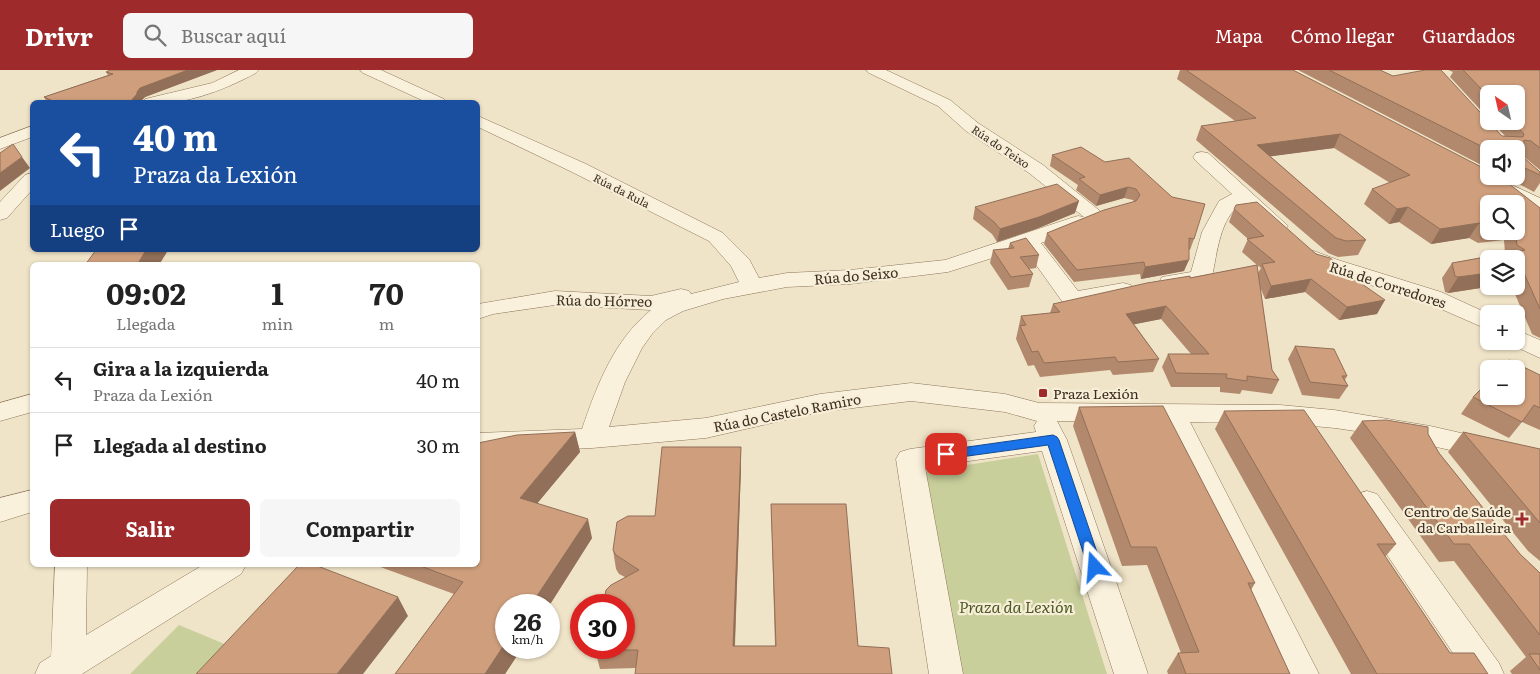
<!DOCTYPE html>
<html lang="es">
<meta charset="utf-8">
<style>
body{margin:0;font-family:Literata,serif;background:#f6f6f6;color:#222;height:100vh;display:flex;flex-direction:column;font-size:19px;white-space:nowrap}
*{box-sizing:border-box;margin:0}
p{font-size:16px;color:#767676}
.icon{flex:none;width:28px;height:28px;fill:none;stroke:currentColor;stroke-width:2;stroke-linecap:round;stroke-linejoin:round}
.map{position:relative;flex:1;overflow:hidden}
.side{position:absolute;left:30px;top:192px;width:450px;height:305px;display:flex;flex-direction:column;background:#fff;border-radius:8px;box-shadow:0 1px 4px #0004}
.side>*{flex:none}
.top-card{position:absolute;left:30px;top:30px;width:450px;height:152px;border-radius:8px;box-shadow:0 1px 4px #0004;background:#1a4fa0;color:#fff;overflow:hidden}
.needle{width:32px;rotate:326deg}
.tools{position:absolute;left:1480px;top:15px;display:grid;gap:10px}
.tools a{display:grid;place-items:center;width:45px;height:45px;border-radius:8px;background:#fff;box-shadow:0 1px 4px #0004;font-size:25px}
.speed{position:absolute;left:495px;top:524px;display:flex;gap:10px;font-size:25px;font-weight:700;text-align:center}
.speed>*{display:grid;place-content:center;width:65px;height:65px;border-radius:50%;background:#fff;box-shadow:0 1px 4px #0004;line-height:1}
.speed small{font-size:12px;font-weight:400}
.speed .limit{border:8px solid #d22;background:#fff;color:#111}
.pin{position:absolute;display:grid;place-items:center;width:42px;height:42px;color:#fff;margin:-21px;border-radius:10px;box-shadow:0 2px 8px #0006}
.me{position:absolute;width:55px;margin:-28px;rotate:341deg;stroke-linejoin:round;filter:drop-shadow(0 0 4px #0008)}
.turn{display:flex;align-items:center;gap:18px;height:105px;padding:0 20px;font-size:22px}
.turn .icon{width:65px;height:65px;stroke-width:2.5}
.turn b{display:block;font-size:35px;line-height:42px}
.then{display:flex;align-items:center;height:48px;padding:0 20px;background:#0003;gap:10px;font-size:19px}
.eta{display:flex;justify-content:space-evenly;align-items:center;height:85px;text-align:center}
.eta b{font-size:30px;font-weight:700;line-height:35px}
.primary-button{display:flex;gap:10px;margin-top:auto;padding:10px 20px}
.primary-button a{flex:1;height:58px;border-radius:8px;background:#9e2a2b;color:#fff;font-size:20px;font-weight:700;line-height:58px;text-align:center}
.primary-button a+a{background:#f6f6f6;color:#222}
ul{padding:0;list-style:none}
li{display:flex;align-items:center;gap:15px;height:65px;padding:0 20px;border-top:1px solid #e0e0e0}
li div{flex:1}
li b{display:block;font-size:19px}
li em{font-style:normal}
header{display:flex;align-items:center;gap:30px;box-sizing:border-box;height:70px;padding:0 25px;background:#9e2a2b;color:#fff}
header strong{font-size:24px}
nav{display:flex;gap:28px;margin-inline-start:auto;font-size:18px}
.search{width:350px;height:45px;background:#f6f6f6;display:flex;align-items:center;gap:12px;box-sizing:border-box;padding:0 18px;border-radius:8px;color:#767676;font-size:19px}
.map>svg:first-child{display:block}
.green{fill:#c9cf9b}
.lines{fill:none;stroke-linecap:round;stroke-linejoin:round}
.street-casing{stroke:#8d765c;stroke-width:1}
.secondary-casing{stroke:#6f573f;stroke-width:1}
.street{fill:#faf1dc;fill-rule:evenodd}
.secondary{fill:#faf1dc;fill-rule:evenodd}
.wall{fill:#b2896c;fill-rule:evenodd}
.shaded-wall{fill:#916f58}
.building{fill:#cf9f7d;stroke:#916f58}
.route{fill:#1a73e8;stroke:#114b97}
.poi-dot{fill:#9e2a2b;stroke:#f7eed8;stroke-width:2}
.labels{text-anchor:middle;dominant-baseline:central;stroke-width:4.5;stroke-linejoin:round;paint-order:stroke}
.far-street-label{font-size:11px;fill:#3d2e20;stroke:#f7eed8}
.street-label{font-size:14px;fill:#3d2e20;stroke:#f7eed8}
.poi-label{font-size:14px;fill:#3d2e20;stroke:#f7eed8;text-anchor:start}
.near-park-label{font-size:16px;font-style:italic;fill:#4d5a26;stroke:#f7eed8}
</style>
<header>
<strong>Drivr</strong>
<div class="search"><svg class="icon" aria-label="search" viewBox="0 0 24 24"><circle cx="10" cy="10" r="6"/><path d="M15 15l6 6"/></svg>Buscar aquí</div>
<nav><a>Mapa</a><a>Cómo llegar</a><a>Guardados</a></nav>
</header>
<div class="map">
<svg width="1540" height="604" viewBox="0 0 1540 604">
<rect width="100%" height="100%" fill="#f0e4c8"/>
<path class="green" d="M1038,384L1107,604H961L922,402Z
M179,555L239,580L218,604H130Z"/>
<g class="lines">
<defs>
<path id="street" d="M239,0H259L256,3C222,21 182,37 143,32L145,29L212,13Z
M360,0H381L444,29L446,32H426L363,3Z
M866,0H886L950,30L978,53L1043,95L1100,141L1103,145L1100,149L1093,151L1086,149L1088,152L1085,156L1041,173L1078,221L1123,213L1131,215L1134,220L1131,225L1072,236L1064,234L1024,178L948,202L850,214L787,217L723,229L683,241L666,250L652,264L642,278L625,312L609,357L706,348L820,324L911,313L1005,324L1039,333L1280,335L1334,340L1430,356L1540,381V401C1472,386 1404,367 1335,358C1286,353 1238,353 1190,352L1319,604H1284L1163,352L1057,351L1067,370L1148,604H1114L1042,381L925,397L963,604H929L896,389L900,382L910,379L1036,362L1034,356L1037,351L1005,342L911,331L820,342L706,368L592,378L478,383V363L582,359C597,315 614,270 651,240L555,235L493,244L478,249V234L555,221L651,226L681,219L689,221L691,224L739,212L731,196L709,171L572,102L478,57V46L586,94L723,163L749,189L759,208L787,203L850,200L945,190L1071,148L1078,146L1084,147L1029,103L966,61L938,36L869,3Z
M32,56V67L0,79V68Z
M1202,82L1208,83L1288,156L1285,160C1268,165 1254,145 1242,134C1220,146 1217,184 1212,207L1209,212L1170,219L1162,217L1159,212L1162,207L1191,202L1202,162L1219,131L1232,124L1196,91L1193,87L1196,83Z
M32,103V120L7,148L0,150V132L25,105Z
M1314,181L1338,190L1441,222L1489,244V260L1425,232L1322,200L1306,192L1303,187L1306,182Z
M1516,260L1540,270V288L1508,273L1506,271H1516Z
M32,324V342L0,351V333Z
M32,420V442L0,452V428Z
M1367,421L1377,424L1499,593L1504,604H1467L1357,440L1352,432L1357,424Z
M55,495H87L86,565L203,495H246L241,504L82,604H35L40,593L51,586Z"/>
<path id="secondary" d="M1499,109L1540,128V142L1532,141L1492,119L1489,115L1492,111Z"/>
</defs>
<use href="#street" class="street-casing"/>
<use href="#secondary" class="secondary-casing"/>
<use href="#street" class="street"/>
<use href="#secondary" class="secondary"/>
</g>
<path class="wall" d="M110,0H217L145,27L141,31L142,32H47L44,27L108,5L106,2Z
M1180,0H1293L1540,138V268L1532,264L1512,217L1492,220L1487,217L1448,223L1445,222L1442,208L1452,193L1505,183L1504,170L1478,173L1469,168L1431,174L1399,152L1389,154L1364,134L1372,119L1390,113L1334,78L1270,86L1366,170L1358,185L1338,187L1328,183L1196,70L1201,56L1235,51L1177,9ZM1489,134H1516V161H1489ZM1489,189H1516V216H1489Z
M1298,0H1380L1502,66H1505L1491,51H1516L1489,24V49L1450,7L1453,2L1448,0H1540V100L1523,86V87L1540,102V113L1534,122L1504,106H1516V79H1489V99Z
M1052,85L1105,92L1194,169L1190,180H1189L1184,201L1141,209L1140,204L1074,212L1044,174L1047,163L1134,132L1133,130L1124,128L1096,136L1076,120L1078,115L1050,96Z
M975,137L1075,143L1036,159L997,172L992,164L973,149Z
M1234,139L1345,199L1344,201L1377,244L1339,250L1305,222L1265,229L1260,217L1272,300L1279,310L1272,324L1242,320L1240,324L1220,322V317H1171L1162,297L1168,284H1191L1161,249L1134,254L1159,289L1153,302L1113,305L1110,300L1040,307L1034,295L1028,296L1016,269L1021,246L1050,243L1053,234L1257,195L1242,182L1248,169L1229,152ZM1257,195L1261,198L1258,203Z
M1010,173L1039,185L1036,198L1029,199L1033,204L1029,217L1008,220L990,193L993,180L1008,179Z
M1295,276L1347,306L1345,310L1348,316L1339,329L1302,325L1288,289Z
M1540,305V360L1522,352L1509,368L1461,344L1473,327Z
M1079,337L1255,513L1251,520L1290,604H1168L1167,601L1178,583H1181L1147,495L1122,496L1073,356Z
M1224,341L1396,474L1385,487L1450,583L1488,604H1351L1215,359Z
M1362,351L1428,364L1439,383L1520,484L1540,503V604H1512L1510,601L1526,587L1454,491L1439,492L1350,368Z
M575,362L580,382L537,433L592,468L549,536V535L506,578H522L505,604H395L454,524L375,495H478Z
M1463,362L1540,379V491L1528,481L1448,382Z
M741,377V397L735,576H775L771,434L858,576L636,598L600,599L595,580L625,507L619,504L616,499L613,480Z"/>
<path class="shaded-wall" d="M188,0H217L145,27L141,31L142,32H130L140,18Z
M1340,64L1334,78L1251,89L1257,75Z
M22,87L30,98L0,121V103Z
M1128,117L1124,128L1096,136L1100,125Z
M1079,131L1075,143L1036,159L997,172L1000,159Z
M1408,137L1399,152L1389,154L1397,139Z
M1479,153L1469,168L1431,174L1440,159Z
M146,180H166L167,182L159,195H137Z
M1189,190L1184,201L1141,209L1145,197Z
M1523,201L1516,210V202Z
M1489,203V215L1487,217L1448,223L1458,207Z
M1311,209L1305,222L1265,229L1271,216Z
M1495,216H1512L1492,220Z
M1385,230L1377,244L1339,250L1347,237Z
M1166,236L1161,249L1121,257L1126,244Z
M575,362L580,382L526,447L520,428Z
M741,377V397L734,594L733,576Z
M588,449L592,468L549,536V535H531Z
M398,527L408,546L363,604H337Z
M506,572V578H522L505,604H485Z"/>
<path class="building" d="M110,0H188L140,18L137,22V24L130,32H55L44,27L113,4L106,2Z
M1186,0H1293L1489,101V106H1499L1540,138V239L1523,201L1516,202V189H1489V203L1458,207L1455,206L1452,193L1525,180L1517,175L1515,161H1516V134H1489V158L1479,153L1440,159L1408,137L1397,139L1372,119L1410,105L1340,64L1257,75L1366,170L1346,171L1336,168L1201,56L1256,48Z
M1329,0H1380L1393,6L1425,0H1441L1502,66L1523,67L1524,64L1512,51H1516V24H1489V27L1463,0H1540V78L1531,71L1524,70L1523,87L1540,102V105L1516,94V79H1489V80Z
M13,74L22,87L0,103V83Z
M1081,77L1105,92L1129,88L1172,127L1205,134L1194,169L1189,168V190L1145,197L1144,192L1077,200L1047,163L1104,140L1136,131L1140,125L1136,119L1128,117L1100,125L1079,109L1085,107L1052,85Z
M1057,114L1079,131L1039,147L1000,159L994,152L975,137Z
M1257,132L1316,184L1330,188L1345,199L1342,200L1385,230L1347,237L1311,209L1271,216L1262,194L1275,192L1247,169L1264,166L1234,139L1236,135Z
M1026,168L1039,185L1020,187L1033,204L1011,207L993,180L1014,178L1010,173Z
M96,180H146L137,195H85Z
M1257,195L1272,300L1279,310L1247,306V311L1226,308L1227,304L1176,303L1168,284H1209L1166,236L1126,244L1159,289L1118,292L1115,287L1044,293L1038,281L1032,282L1020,256L1026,255L1021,246L1060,242L1053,234L1147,213L1190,206V208Z
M1295,276L1334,279L1347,306H1342L1348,316L1310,312Z
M1509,290L1540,305V338L1534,335L1522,352L1473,327L1489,311V326H1516V299H1501Z
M1163,336L1255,513H1248L1290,604H1186L1178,583L1199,582L1156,477H1131L1079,337Z
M1304,340L1396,474H1377L1450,583H1474L1488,604H1377L1224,341Z
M1386,350L1428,357V364L1439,383L1520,484L1540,503V565L1469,474H1454L1362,351Z
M575,362L520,428L588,449L531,535H506V572L485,604H395L463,512L418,495H478V373L517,365Z
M1463,362L1540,379V453Z
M662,377H741L733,576H776L771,434H846L858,576L889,578L892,604H635L638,580H595L596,578H624V535H603L606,520L611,515L639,500L616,485L613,480L617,452L628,446H655Z
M299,495H315L398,527L337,604H196Z
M1529,584H1540V600Z"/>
<path class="route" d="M1053,365L1057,367L1059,370L1102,497L1100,502L1095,503L1090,502L1088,497L1048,375L946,389L941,388L939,384L941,381L946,380Z"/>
<g class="poi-dot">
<rect x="1038" y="318" width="10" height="10" rx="2.5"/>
<path d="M1519.5 441.5h5v5h5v5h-5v5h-5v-5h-5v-5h5z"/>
</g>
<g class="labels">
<g class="far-street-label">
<text transform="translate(1001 76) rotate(34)">Rúa do Teixo</text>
<text transform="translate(622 120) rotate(27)">Rúa da Rula</text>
</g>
<g class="street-label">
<text transform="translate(856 205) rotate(-5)">Rúa do Seixo</text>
<text transform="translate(1388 214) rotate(18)">Rúa de Corredores</text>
<text transform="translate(604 230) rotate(1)">Rúa do Hórreo</text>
<text transform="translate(787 342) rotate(-11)">Rúa do Castelo Ramiro</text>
</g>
<g class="poi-label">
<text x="1053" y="323">Praza Lexión</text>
<text x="1511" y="441" text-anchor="end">Centro de Saúde<tspan x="1511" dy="16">da Carballeira</tspan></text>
</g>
<g class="near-park-label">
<text x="1016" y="536">Praza da Lexión</text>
</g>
</g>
</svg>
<div class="tools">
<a><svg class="needle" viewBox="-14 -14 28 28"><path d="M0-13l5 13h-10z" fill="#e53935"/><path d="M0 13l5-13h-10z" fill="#767676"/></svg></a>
<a><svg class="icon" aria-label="sound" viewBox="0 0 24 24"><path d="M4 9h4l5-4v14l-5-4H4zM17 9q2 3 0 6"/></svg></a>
<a><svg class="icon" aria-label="search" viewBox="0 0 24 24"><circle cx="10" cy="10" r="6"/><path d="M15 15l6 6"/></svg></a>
<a><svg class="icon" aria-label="layers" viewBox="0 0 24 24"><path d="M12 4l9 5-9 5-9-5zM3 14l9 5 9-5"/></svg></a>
<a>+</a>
<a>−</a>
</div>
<div class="speed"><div>26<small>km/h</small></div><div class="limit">30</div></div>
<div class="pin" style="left:946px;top:384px;background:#d93025"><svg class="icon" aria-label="arrive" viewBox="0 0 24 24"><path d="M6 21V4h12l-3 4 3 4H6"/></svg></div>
<svg class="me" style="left:1095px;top:497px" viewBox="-20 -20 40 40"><path d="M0-17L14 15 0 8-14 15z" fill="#1a73e8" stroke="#fff" stroke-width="4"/></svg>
<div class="top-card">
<div class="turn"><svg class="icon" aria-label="left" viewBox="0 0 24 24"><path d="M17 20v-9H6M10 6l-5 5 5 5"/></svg><div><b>40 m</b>Praza da Lexión</div></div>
<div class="then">Luego<svg class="icon" aria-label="arrive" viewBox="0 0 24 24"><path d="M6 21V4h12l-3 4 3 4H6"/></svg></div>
</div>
<section class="side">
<div class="eta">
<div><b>09:02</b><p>Llegada</p></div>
<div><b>1</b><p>min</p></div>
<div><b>70</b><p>m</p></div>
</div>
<ul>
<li><svg class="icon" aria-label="left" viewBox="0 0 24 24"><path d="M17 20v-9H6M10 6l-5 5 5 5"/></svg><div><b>Gira a la izquierda</b><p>Praza da Lexión</p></div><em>40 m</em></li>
<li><svg class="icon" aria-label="arrive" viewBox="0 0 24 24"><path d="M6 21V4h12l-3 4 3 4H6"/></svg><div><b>Llegada al destino</b></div><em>30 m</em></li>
</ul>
<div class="primary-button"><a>Salir</a><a>Compartir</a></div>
</section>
</div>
